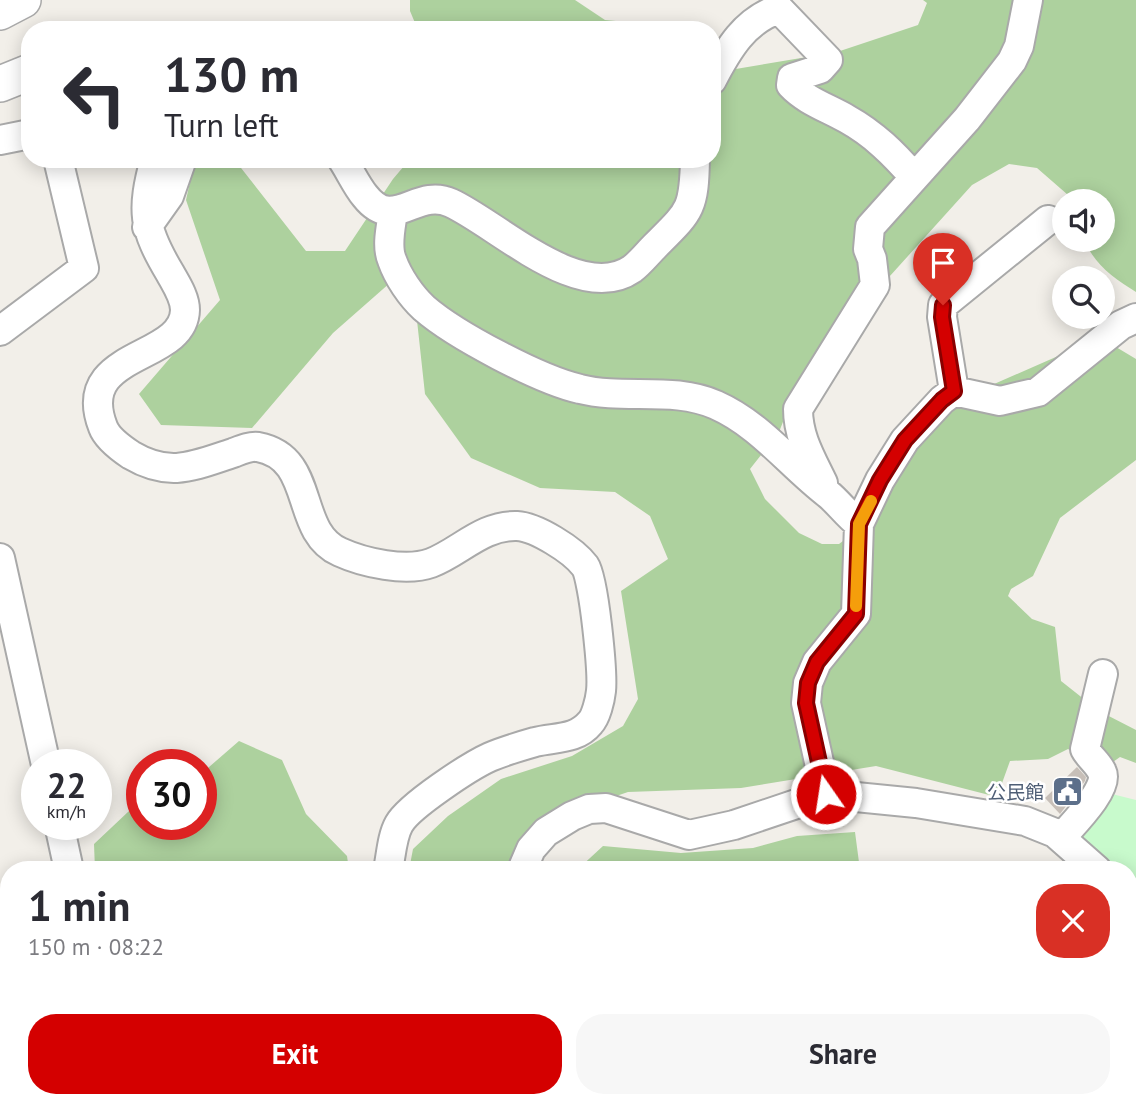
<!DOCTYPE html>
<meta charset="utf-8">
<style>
body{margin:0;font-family:"PT Sans","Noto Sans JP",sans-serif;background:#f7f7f7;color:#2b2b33;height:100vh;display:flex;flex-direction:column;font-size:26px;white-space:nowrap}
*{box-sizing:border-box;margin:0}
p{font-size:23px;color:#7c7c81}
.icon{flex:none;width:38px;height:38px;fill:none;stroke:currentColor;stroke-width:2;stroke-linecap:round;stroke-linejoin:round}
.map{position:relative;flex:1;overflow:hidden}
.side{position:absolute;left:0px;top:861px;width:1138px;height:247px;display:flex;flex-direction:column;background:#fff;border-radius:28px 28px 0 0;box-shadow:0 4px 18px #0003}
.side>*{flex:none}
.guide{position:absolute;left:21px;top:21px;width:700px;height:147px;border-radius:28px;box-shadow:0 4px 18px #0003;background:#fff;color:#2b2b33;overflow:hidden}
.controls{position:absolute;left:1052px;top:189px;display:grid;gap:14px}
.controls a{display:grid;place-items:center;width:63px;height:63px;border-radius:50%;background:#fff;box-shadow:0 4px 18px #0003;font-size:35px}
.speed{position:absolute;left:21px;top:749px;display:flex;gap:14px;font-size:35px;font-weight:700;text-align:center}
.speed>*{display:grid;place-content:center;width:91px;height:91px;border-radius:50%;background:#fff;box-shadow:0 4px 18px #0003;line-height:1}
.speed small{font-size:18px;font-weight:400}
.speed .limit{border:10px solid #d22;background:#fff;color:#111}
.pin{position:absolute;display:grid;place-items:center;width:60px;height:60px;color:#fff;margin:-72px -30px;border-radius:50% 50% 50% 0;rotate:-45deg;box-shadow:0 0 7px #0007}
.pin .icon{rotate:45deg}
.me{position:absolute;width:77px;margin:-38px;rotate:347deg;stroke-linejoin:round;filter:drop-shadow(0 0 5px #0008)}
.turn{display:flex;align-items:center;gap:24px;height:147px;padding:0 28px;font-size:32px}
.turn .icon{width:91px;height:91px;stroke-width:2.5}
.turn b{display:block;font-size:49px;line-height:60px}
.round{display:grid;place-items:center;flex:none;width:74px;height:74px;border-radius:28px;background:#f7f7f7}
.headline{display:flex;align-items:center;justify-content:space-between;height:119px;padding:0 28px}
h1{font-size:42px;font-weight:700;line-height:52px}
.button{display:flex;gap:14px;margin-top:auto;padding:14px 28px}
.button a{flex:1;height:80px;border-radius:28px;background:#d40000;color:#fff;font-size:28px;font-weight:700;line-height:80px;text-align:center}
.button a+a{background:#f7f7f7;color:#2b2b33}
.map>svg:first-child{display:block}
.forest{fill:#add19e}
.park{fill:#c8facc}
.building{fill:#c7bfb8}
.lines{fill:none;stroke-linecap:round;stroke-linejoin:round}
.minor-casing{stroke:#a9a9a9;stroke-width:32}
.tertiary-casing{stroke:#a9a9a9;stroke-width:38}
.minor{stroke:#fff;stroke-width:28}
.tertiary{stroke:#fff;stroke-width:35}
.route-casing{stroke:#8a0000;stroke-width:18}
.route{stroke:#d40000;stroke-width:12}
.slow{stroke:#f59e0b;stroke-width:12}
.labels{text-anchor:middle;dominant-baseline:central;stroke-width:5;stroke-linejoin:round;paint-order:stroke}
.service-label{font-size:19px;fill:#4e5e75;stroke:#fff;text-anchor:end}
</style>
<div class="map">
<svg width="1136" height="1107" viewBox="0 0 1136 1107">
<rect width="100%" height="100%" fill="#f2efe9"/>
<path class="forest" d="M410,0H575L605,20L638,23L647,30H418L410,11Z
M923,0H1136V292C1115,279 1093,264 1085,240H1102V201H1071L1068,195L1037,168L1009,164L972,185L844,327L790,404L779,432L750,469L765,499L799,533L822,544H839L867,523L897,469L960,399L1074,349L1116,347L1136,359V460L1060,518L1033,576L1011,589L1008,596L1032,619L1055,627L1061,681L1099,711L1136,730V763L1120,757L1103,769L1068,749L1048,759L1010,761L997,797L876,766L741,788L628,792L558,816L513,852L508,870H409L413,849L448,816L501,779L572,756L623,726L638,699L621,591L668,559L650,516L615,492L540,488L471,458L425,394L415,302L391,282L333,333L252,428L161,425L139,394L220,300L186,200L195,159H234L306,251H345L393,179L410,159H712V73L837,52L918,25L927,3Z
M239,741L282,760L306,814L347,856L349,870H95L94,844L129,811L142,807V824H201V774Z
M855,832L860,870H577L603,846L681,853L753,848L797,836Z
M195,1099H542L538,1107H198Z
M757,1099H1012L1020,1107H764Z"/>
<path class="park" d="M1108,793L1136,800V897L1129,889V870H1111L1079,838Z
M58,1099H130L132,1107H69Z"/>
<path class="building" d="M1077,767L1086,777L1085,781L1060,814L1045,798Z"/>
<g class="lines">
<defs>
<path id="minor" d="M712,80C728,49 745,20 779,9L828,60L820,69L792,78L791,85C806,101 828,108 847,119C874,134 894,154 914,177
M0,140L30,134
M155,159C141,211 143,228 170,273C176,284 185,297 185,310C184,362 73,350 103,427C107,438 122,449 131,455C170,478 193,466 233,453C241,450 250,446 258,447C317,458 293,531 340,552C364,563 406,572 431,563C460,552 482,525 517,526C536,527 573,550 585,566C594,579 603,673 601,691C600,700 596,717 590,723C576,740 555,737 535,742C521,746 504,751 490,757C470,766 409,806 399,824C392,836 391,856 388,870
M342,159C350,171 356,185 365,196C394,233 416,187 451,203C497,224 580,305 632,269C640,263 648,253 655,246C690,211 694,210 695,159
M393,212C391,227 386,246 392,260C398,277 411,296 424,308C455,335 540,380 580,389C624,400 674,386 716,405C761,425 790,465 828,494C839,503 847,515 859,524
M147,227L169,196L182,159
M0,331L84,268L58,159
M954,391L1000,401L1038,392L1121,325L1136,318
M823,483C811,458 798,437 798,409L875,285L872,259L868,249L870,227L967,119L1012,61L1019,46L1028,0
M0,558L46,765
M826,794L806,703L808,683L817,662L856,614L859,524L880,480L905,440L942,400L954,391L942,317L943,305L1048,220
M59,824L69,870
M1061,838C1071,826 1110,788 1102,772C1098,763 1089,757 1085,749L1103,674
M522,870L531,849L546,832L572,816L589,809L606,808L689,835L734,825L826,794L916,803L1025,821L1055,833L1097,870
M1129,903L1136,911
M0,978L9,976
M0,1053L9,1070
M32,1099L40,1107
M646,1099H652
M687,1099L697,1107"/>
<path id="tertiary" d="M0,12L23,0
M0,84L30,72"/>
</defs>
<use href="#minor" class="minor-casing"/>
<use href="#tertiary" class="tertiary-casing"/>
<use href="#minor" class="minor"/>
<use href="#tertiary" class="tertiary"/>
</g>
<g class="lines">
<defs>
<path id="route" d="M826,794L806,703L808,683L817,662L856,614L859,524L880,480L905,440L942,400L954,391L942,317L943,305"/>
</defs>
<use href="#route" class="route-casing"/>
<use href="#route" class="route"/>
<path class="slow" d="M856,606L859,524L871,501"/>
</g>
<defs>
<symbol id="civic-square" viewBox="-11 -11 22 22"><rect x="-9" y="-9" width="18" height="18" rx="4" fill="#5c6f8a" stroke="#fff"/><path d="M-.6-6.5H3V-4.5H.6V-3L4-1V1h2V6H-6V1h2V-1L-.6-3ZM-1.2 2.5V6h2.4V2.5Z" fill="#fff"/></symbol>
</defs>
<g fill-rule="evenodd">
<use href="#civic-square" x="1050" y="774" width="35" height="35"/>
</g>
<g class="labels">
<g class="service-label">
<text x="1044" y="792">公民館</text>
</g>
</g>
</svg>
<div class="controls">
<a><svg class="icon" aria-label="sound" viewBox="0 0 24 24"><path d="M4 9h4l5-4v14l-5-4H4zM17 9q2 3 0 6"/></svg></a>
<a><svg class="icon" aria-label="search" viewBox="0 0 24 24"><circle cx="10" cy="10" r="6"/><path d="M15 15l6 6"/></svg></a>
</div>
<div class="speed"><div>22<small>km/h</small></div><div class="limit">30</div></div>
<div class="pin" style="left:943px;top:305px;background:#d93025"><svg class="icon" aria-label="arrive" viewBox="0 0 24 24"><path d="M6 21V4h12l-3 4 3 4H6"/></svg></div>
<svg class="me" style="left:826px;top:794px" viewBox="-20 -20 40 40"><circle r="17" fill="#d40000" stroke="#fff" stroke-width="3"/><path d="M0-11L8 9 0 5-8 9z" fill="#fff"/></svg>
<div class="guide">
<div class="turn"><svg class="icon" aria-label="left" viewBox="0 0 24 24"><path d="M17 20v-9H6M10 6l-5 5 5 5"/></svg><div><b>130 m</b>Turn left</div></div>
</div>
<section class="side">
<div class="headline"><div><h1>1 min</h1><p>150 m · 08:22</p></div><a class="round" style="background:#d93025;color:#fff"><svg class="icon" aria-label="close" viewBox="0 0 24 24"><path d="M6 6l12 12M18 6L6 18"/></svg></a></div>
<div class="button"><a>Exit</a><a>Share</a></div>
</section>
</div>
